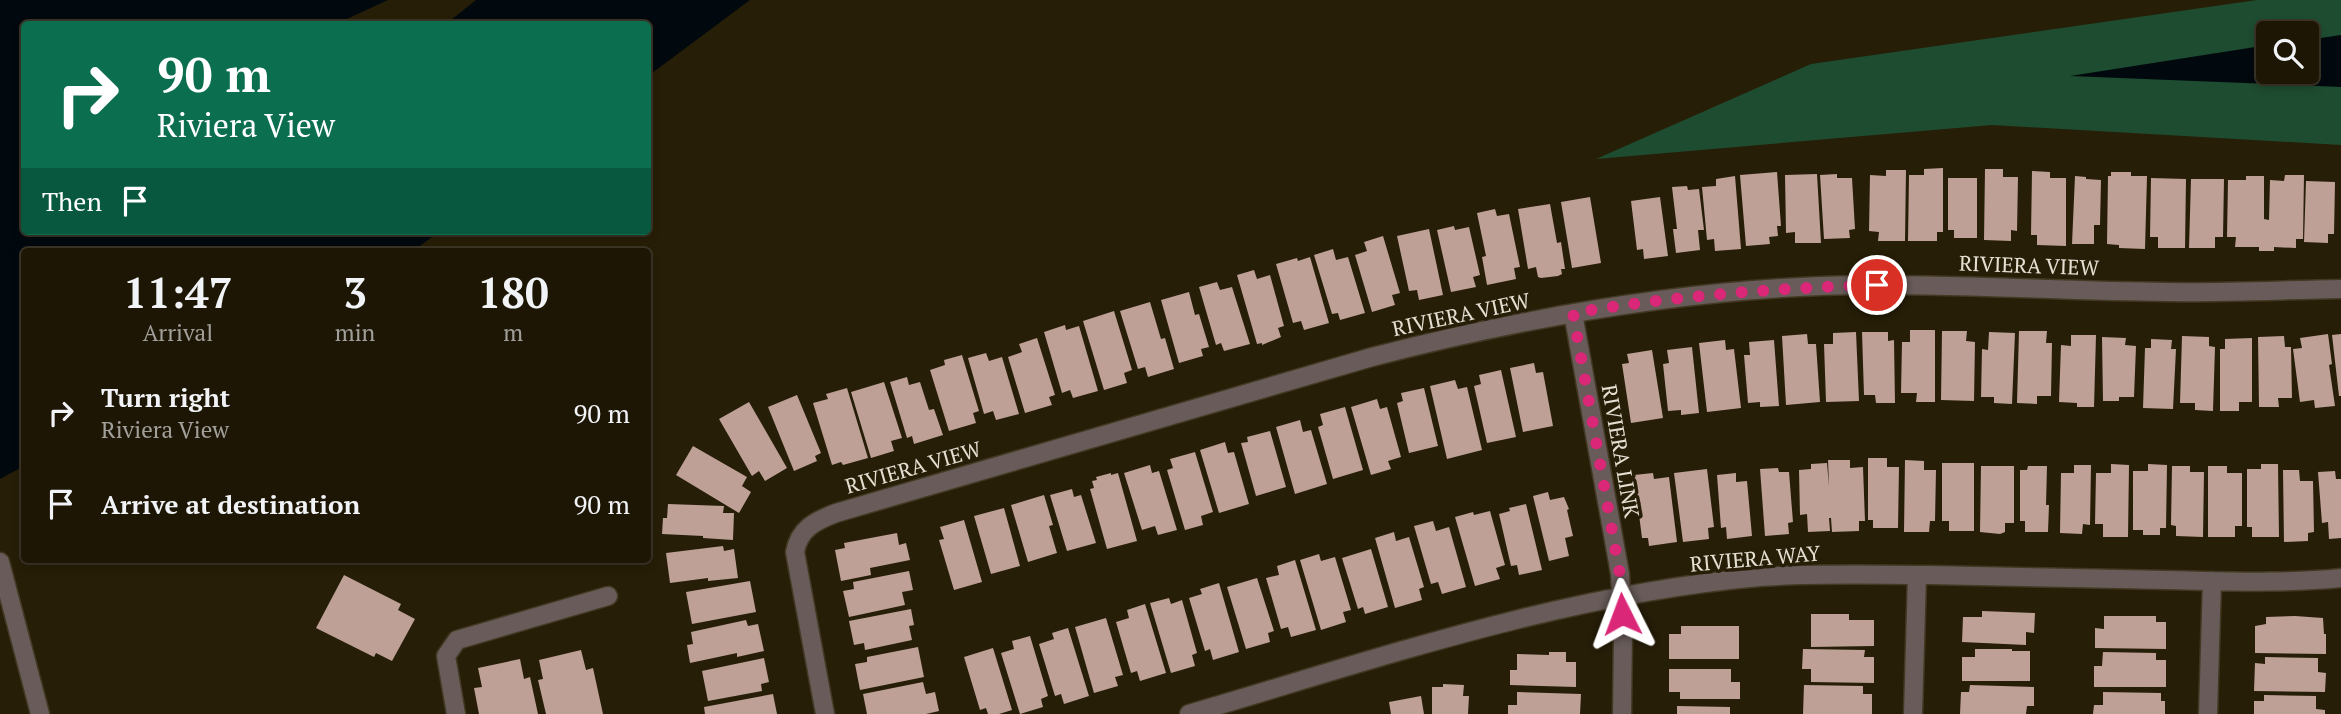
<!DOCTYPE html>
<style>
body{margin:0;font-family:"PT Serif",serif;background:#251f0f;color:#f1f3f6;height:100vh;display:flex;flex-direction:column;font-size:26px;white-space:nowrap}
*{box-sizing:border-box;margin:0}
p{font-size:23px;color:#a09f9a}
.icon{flex:none;width:38px;height:38px;fill:none;stroke:currentColor;stroke-width:2;stroke-linecap:round;stroke-linejoin:round}
.map{position:relative;flex:1;overflow:hidden}
.side{position:absolute;left:21px;top:248px;width:630px;height:315px;display:flex;flex-direction:column;background:#1d1605;border-radius:7px;box-shadow:0 4px 10px #0003,0 0 0 2px #3b3527}
.side>*{flex:none}
.guide{position:absolute;left:21px;top:21px;width:630px;height:214px;border-radius:7px;box-shadow:0 4px 10px #0003,0 0 0 2px #3b3527;background:#0b6e4f;color:#fff;overflow:hidden}
.controls{position:absolute;left:2256px;top:21px;display:grid;gap:14px}
.controls a{display:grid;place-items:center;width:63px;height:63px;border-radius:7px;background:#1d1605;box-shadow:0 4px 10px #0003,0 0 0 2px #3b3527;font-size:35px}
.pin{position:absolute;display:grid;place-items:center;width:60px;height:60px;color:#fff;margin:-30px;border:4px solid #fff;border-radius:50%;box-shadow:0 2px 7px #0007}
.me{position:absolute;width:77px;margin:-38px;rotate:357deg;stroke-linejoin:round;filter:drop-shadow(0 0 5px #0008)}
.turn{display:flex;align-items:center;gap:24px;height:147px;padding:0 21px;font-size:32px}
.turn .icon{width:91px;height:91px;stroke-width:2.5}
.turn b{display:block;font-size:49px;line-height:60px}
.then{display:flex;align-items:center;height:66px;padding:0 21px;background:#0003;gap:14px;font-size:26px}
.eta{display:flex;justify-content:space-evenly;align-items:center;height:119px;text-align:center}
.eta b{font-size:42px;font-weight:700;line-height:49px}
ul{padding:0;list-style:none}
li{display:flex;align-items:center;gap:21px;height:91px;padding:0 21px}
li div{flex:1}
li b{display:block;font-size:26px}
li em{font-style:normal}
.map>svg:first-child{display:block}
.green{fill:#1e4c30;fill-rule:evenodd}
.water{fill:#01090f}
.building{fill:#bea097}
.lines{fill:none;stroke-linecap:round;stroke-linejoin:round}
.street-casing{stroke:#423923;stroke-width:21}
.street{stroke:#685b59;stroke-width:18}
.route{stroke:#db2777;stroke-width:12;stroke-dasharray:0 21.6}
.labels{text-anchor:middle;dominant-baseline:central;stroke-width:7;stroke-linejoin:round;paint-order:stroke}
.street-label{font-size:21px;fill:#e5dfd2;stroke:#271e07}
</style>
<div class="map">
<svg width="2341" height="714" viewBox="0 0 2341 714">
<rect width="100%" height="100%" fill="#271e07"/>
<path class="green" d="M2257,0H2341V145L1992,125L1596,159L1811,64ZM2268,33H2306V72H2268Z"/>
<path class="water" d="M0,0H388L336,24H24V231H440L412,252H24V466L0,479Z
M476,0H750L648,76V24H446Z
M2341,35V87L2070,76L2268,45V72H2306L2307,40Z"/>
<path class="building" d="M1943,168V232H1937V241H1908L1909,175H1924V169Z
M1985,169H2003V177H2018L2017,231L2011,230V241L1984,240Z
M1886,170H1906L1905,241H1878L1879,232L1869,231L1870,175L1886,176Z
M2032,171L2050,172V178H2066V246L2037,245V235H2031Z
M1777,172L1781,226H1777L1778,236L1769,237L1770,244L1746,246L1740,175Z
M2111,172H2131V176H2147L2145,249L2119,248V245L2107,244L2108,176H2111Z
M1817,174L1821,243H1795V232L1786,233L1785,175Z
M1837,174V178H1852L1855,229L1849,230L1850,238L1824,239L1820,175Z
M2285,175H2304L2303,239H2296V248L2274,247V251H2259V247H2235L2236,237H2227L2228,180H2246V176H2264V219L2269,220L2270,180L2284,181Z
M1735,176L1741,249L1715,251L1714,239L1707,240L1702,187L1716,186V179Z
M2075,176L2086,177V179L2101,180L2100,225H2094V244H2072Z
M1948,178H1977V238H1954V230H1948Z
M2151,178L2186,179L2185,248H2158V237H2150Z
M2191,179H2224L2223,237H2215V248H2189Z
M2306,181L2335,182L2334,234H2328V243L2304,242Z
M1687,186L1688,190L1699,189L1704,230H1698L1700,250L1676,253L1673,229H1677L1672,187Z
M1590,197L1601,263L1572,268L1561,202Z
M1660,197L1668,256L1644,259L1643,249L1637,250L1631,201Z
M1550,204L1557,243L1561,242L1565,269H1561L1562,274L1558,276L1541,278L1538,277L1536,267L1528,269L1518,209Z
M1495,209L1497,216L1509,214L1520,267L1514,268L1516,279L1487,285L1482,257L1486,256L1477,213Z
M1454,226L1455,230L1469,227L1480,275L1473,277L1476,287L1451,292L1437,230Z
M1429,229L1443,295L1419,300L1417,290L1409,291L1397,236Z
M1383,236L1400,293L1392,295L1395,305L1372,312L1355,255L1367,251L1364,242Z
M1333,249L1336,260L1348,257L1365,313L1340,320L1338,313L1332,314L1314,255Z
M1310,257L1329,323L1304,330L1301,321L1293,323L1276,264L1297,258L1298,261Z
M1254,270L1257,279L1270,275L1284,326L1278,328L1281,337L1262,345V343L1257,344L1237,275Z
M1217,282L1220,290L1232,287L1250,344L1224,351L1221,343L1216,345L1199,287Z
M1189,292L1195,315L1199,314L1209,347L1201,349L1203,356L1179,363L1161,300Z
M1150,302L1161,339L1165,338L1174,369L1148,377L1145,367L1138,369L1120,311Z
M1114,311L1132,370L1124,373L1127,383L1104,390L1083,321Z
M1065,325L1066,330L1079,326L1098,391L1073,398L1070,390L1062,393L1044,332Z
M1910,330H1935V402H1916L1917,393H1901L1902,342H1910Z
M1942,331H1967L1966,341L1975,342L1974,401L1941,400Z
M2019,331H2047L2046,343H2052L2051,396H2037V404L2017,403Z
M1856,332L1859,401L1826,402L1824,344H1833V333Z
M1862,332H1888V341L1894,340L1895,403H1876L1875,395H1864Z
M1989,332L2015,333L2012,404L1994,403V397H1981L1982,349L1988,350Z
M1807,334L1808,344H1816L1820,402L1786,405L1782,336Z
M2328,334L2332,364L2329,365L2335,406L2315,408L2314,400L2300,402L2293,349L2302,348L2300,338Z
M2341,334V396H2339L2332,335Z
M2071,335H2096L2094,407H2077V403L2059,402L2061,345L2071,346Z
M2182,336L2209,337V346L2215,347L2213,411L2195,410V403H2180Z
M2284,336L2285,347H2291L2292,398H2278L2279,407H2259L2258,337Z
M2102,337L2126,338L2125,345L2136,346L2134,397H2119V401H2103Z
M1037,338L1055,395L1049,397L1052,405L1025,413L1008,357L1022,352L1019,344Z
M2252,338V402H2239V411H2220V349H2225V339Z
M2151,339L2172,340L2171,349H2176L2173,409L2143,408L2145,348H2151Z
M1725,340L1726,350L1734,349L1741,408L1707,412L1699,343Z
M1774,340L1779,406L1760,407V402L1748,403L1744,355H1750L1749,342Z
M1692,347L1699,413L1681,415V410L1668,411L1663,364L1669,363L1667,350Z
M1652,350L1663,418L1631,423L1622,364L1629,363L1627,354Z
M986,353L989,361L1002,357L1019,414L996,420L993,411L984,414L968,358Z
M962,355L979,411L973,413L976,423L949,431L930,370L945,365L944,360Z
M1534,363L1536,373L1543,372L1553,426L1523,432L1510,368Z
M1501,370L1516,437L1487,443L1474,386L1481,384L1479,375Z
M907,377L909,385L920,382L929,410L934,409L943,435L914,444L912,436L907,438L890,382Z
M1455,380L1458,389L1467,387L1482,450L1447,459L1430,386Z
M884,382L902,438L891,441L894,451L871,458L851,392Z
M847,388L868,458L843,465L841,462L832,465L813,403L828,399L826,394Z
M1424,388L1438,446L1409,453L1397,403L1403,401L1401,393Z
M797,395L821,453L815,456L817,461L794,471L768,407Z
M1377,399L1380,409L1387,407L1401,457L1388,461L1391,469L1371,475L1351,407Z
M749,402L787,468L765,481L759,471L752,476L719,419Z
M1345,407L1363,470L1333,479L1318,427L1323,425L1320,414Z
M1300,420L1303,432L1311,430L1327,484L1295,494L1276,427Z
M1270,431L1286,487L1256,496L1241,443L1248,442L1247,437Z
M1225,442L1228,453L1234,452L1249,504L1219,513L1200,450Z
M693,446L747,477L742,486L751,492L739,513L676,475Z
M1195,452L1213,512L1201,516L1203,525L1185,530L1167,470L1173,468L1170,459Z
M1868,458H1887V467H1899L1898,528H1873V520H1868Z
M1828,460H1850V468L1863,467L1865,521H1859V531L1832,532L1831,518H1829L1830,531L1808,532L1807,514L1800,515L1799,470L1811,469V464L1827,463L1829,486Z
M1905,460L1924,461V470H1936L1935,521H1930L1929,532H1904Z
M1942,463H1974V531H1949V521H1942Z
M2111,464L2129,465L2128,537H2103V524H2095L2096,473H2111Z
M2148,464L2167,465L2166,528H2160V535H2143V530H2133V471H2148Z
M2261,464H2278L2279,537H2252V527H2247V469H2261Z
M1150,465L1152,473L1159,471L1177,530L1158,535L1155,526L1142,530L1124,473Z
M2074,465H2091L2090,525L2083,524L2082,534L2060,533L2061,473H2074Z
M1981,466H2014V523H2005V532L2000,534L1980,532Z
M2028,466H2047L2046,505H2049L2048,532H2025V521H2020V470H2027Z
M2172,466H2190V472H2204L2203,537L2176,536V526L2171,525Z
M2208,466H2227V473H2242V526H2235V537H2208Z
M1778,468L1779,472H1789L1793,522L1788,523L1789,534L1765,536L1760,469Z
M1707,469L1714,527L1708,528L1709,539L1683,542L1674,473Z
M2283,470H2299L2300,481H2313L2314,532L2308,533V541L2284,542Z
M2335,471L2336,479H2341V538L2329,539L2328,522L2322,523L2318,472Z
M1111,473V475L1118,473L1137,541L1107,549L1090,489L1094,488L1092,481L1097,480L1096,477Z
M1653,473L1654,479L1669,477L1677,542L1649,546L1648,538H1642L1634,475Z
M1736,473V482L1747,481L1752,536L1727,539L1726,527L1721,528L1717,475Z
M1072,489L1074,497L1081,495L1096,543L1067,551L1050,495Z
M1548,492L1550,500L1564,497L1569,509L1567,510L1573,536L1565,538L1569,556L1549,561L1533,496Z
M1044,495L1053,525L1049,526L1057,553L1028,562L1011,505Z
M668,504L724,506L723,513H734L733,540L703,538V536L662,534L663,518H667Z
M1526,504L1542,570L1519,575L1517,565L1511,566L1499,514L1510,511L1509,508Z
M1004,508L1020,566L991,574L974,516Z
M1490,511L1505,565L1496,568L1500,579L1475,586L1455,517L1473,512L1474,515Z
M964,520L982,582L954,590L939,540L944,539L940,527Z
M1433,521L1436,531L1449,527L1466,587L1442,594L1438,582L1431,584L1414,526Z
M1394,532L1396,541L1409,537L1424,587L1419,589L1422,600L1395,608L1375,538Z
M897,533L899,545L906,543L910,560L870,568L871,575L841,581L835,550L845,548L844,543Z
M723,546L724,551L734,549L738,578L708,581V578L670,583L666,553Z
M1371,549L1388,607L1365,614L1363,607L1358,609L1342,558Z
M1319,554L1321,561L1335,557L1351,610L1343,612L1346,622L1321,630L1300,560Z
M1295,560L1316,630L1291,637L1288,627L1281,629L1266,578L1279,575L1277,566Z
M909,571L913,590L902,592L905,605L849,617L843,591L854,589L853,582Z
M344,575L401,604L398,610L415,619L392,661L376,653L374,657L316,628Z
M1257,578L1274,631L1268,633L1270,642L1246,649L1227,587Z
M750,581L756,612L692,624L686,592Z
M1219,583L1239,652L1213,660L1210,649L1205,651L1189,598L1202,594L1200,589Z
M1169,598L1171,604L1182,600L1197,653L1192,655L1195,666L1171,673L1150,603Z
M1145,604L1166,673L1140,681L1137,671L1131,673L1116,622L1129,618L1127,610Z
M911,609L914,625L909,626L912,640L865,650L864,643L854,645L849,621Z
M1982,611L2035,613L2034,633L2026,632V645L1962,642L1963,617H1982Z
M1811,614H1849V620H1874V646L1811,647Z
M2104,616H2156V622H2166V649L2095,648V628L2104,629Z
M2295,616L2323,618L2324,634H2326V654L2255,653V626L2266,624V617Z
M1106,618L1123,675L1115,677L1118,686L1094,693L1075,627Z
M746,620L748,626L758,624L764,651L737,657V653L690,663L687,645L693,644L691,632Z
M1681,626H1739V659H1669V634H1681Z
M1068,628L1089,696L1064,704L1061,694L1055,696L1039,644L1054,639L1052,633Z
M1030,636L1048,696L1041,699L1043,707L1020,714L1001,653L1014,649L1012,641Z
M918,647L924,677L860,690L855,664L867,662V657Z
M993,648L1012,710L999,714H988L986,708L980,710L964,657Z
M1803,649L1865,650L1864,657H1874V683L1811,682V669H1802Z
M1975,649H2012V651H2030V681H1962V657H1975Z
M581,650L586,670L593,668L603,714H546L538,680L543,679L539,660Z
M1549,652H1566V662H1576V687L1510,685V670H1517V654L1549,655Z
M2103,652L2156,653V660H2166V687H2094V666H2102Z
M2265,657L2318,658V672L2326,673L2325,692L2254,691L2255,663L2265,664Z
M764,658L769,682L761,684L762,691L708,701L702,671Z
M520,659L524,679L530,677L538,714H479L474,688L482,687L478,668Z
M1669,669H1731V682H1740V699H1680V692H1669Z
M923,682L926,694L935,692L939,711L926,714H867L863,694Z
M1443,684L1464,685L1463,696H1469L1468,714H1432V687H1443Z
M1804,685L1863,686V694H1872V714H1803Z
M1970,685L2034,687V706H2027L2026,714H1960L1961,692H1969Z
M1517,692L1581,694L1580,714H1508V705H1517Z
M2103,692L2161,693V701H2165V714H2093L2094,705H2103Z
M773,694L777,714H705L704,707Z
M2264,695L2316,696V709L2325,710V714H2254V701H2264Z
M1421,696L1424,714H1391L1389,702Z
M1677,706L1730,707V714H1677Z"/>
<g class="lines">
<defs>
<path id="street" d="M1573,313L1620,574L1623,632L1622,714
M0,562L40,714
M456,714L446,656L457,640L608,596
M825,714L795,552C799,529 815,521 836,513L1372,357C1519,319 1669,292 1821,286C1936,282 2051,291 2166,292C2224,293 2283,290 2341,289
M1189,714C1377,659 1564,594 1760,577C1816,573 1873,575 1930,575C2008,577 2087,578 2165,580C2223,581 2283,584 2341,578
M1913,714L1917,575
M2208,714L2212,581"/>
</defs>
<use href="#street" class="street-casing"/>
<use href="#street" class="street"/>
</g>
<g class="lines">
<path class="route" d="M1622,614L1620,575L1573,313C1674,296 1775,288 1877,285"/>
</g>
<g class="labels">
<g class="street-label">
<text transform="translate(2029 265) rotate(2)">RIVIERA VIEW</text>
<text transform="translate(1461 314) rotate(-12)">RIVIERA VIEW</text>
<text transform="translate(1621 451) rotate(80)">RIVIERA LINK</text>
<text transform="translate(913 467) rotate(-16)">RIVIERA VIEW</text>
<text transform="translate(1755 558) rotate(-5)">RIVIERA WAY</text>
</g>
</g>
</svg>
<div class="controls">
<a><svg class="icon" aria-label="search" viewBox="0 0 24 24"><circle cx="10" cy="10" r="6"/><path d="M15 15l6 6"/></svg></a>
</div>
<div class="pin" style="left:1877px;top:285px;background:#d93025"><svg class="icon" aria-label="arrive" viewBox="0 0 24 24"><path d="M6 21V4h12l-3 4 3 4H6"/></svg></div>
<svg class="me" style="left:1622px;top:614px" viewBox="-20 -20 40 40"><path d="M0-17L14 15 0 8-14 15z" fill="#db2777" stroke="#fff" stroke-width="4"/></svg>
<div class="guide">
<div class="turn"><svg class="icon" aria-label="right" viewBox="0 0 24 24"><path d="M7 20v-9h11M14 6l5 5-5 5"/></svg><div><b>90 m</b>Riviera View</div></div>
<div class="then">Then<svg class="icon" aria-label="arrive" viewBox="0 0 24 24"><path d="M6 21V4h12l-3 4 3 4H6"/></svg></div>
</div>
<section class="side">
<div class="eta">
<div><b>11:47</b><p>Arrival</p></div>
<div><b>3</b><p>min</p></div>
<div><b>180</b><p>m</p></div>
</div>
<ul>
<li><svg class="icon" aria-label="right" viewBox="0 0 24 24"><path d="M7 20v-9h11M14 6l5 5-5 5"/></svg><div><b>Turn right</b><p>Riviera View</p></div><em>90 m</em></li>
<li><svg class="icon" aria-label="arrive" viewBox="0 0 24 24"><path d="M6 21V4h12l-3 4 3 4H6"/></svg><div><b>Arrive at destination</b></div><em>90 m</em></li>
</ul>
</section>
</div>
